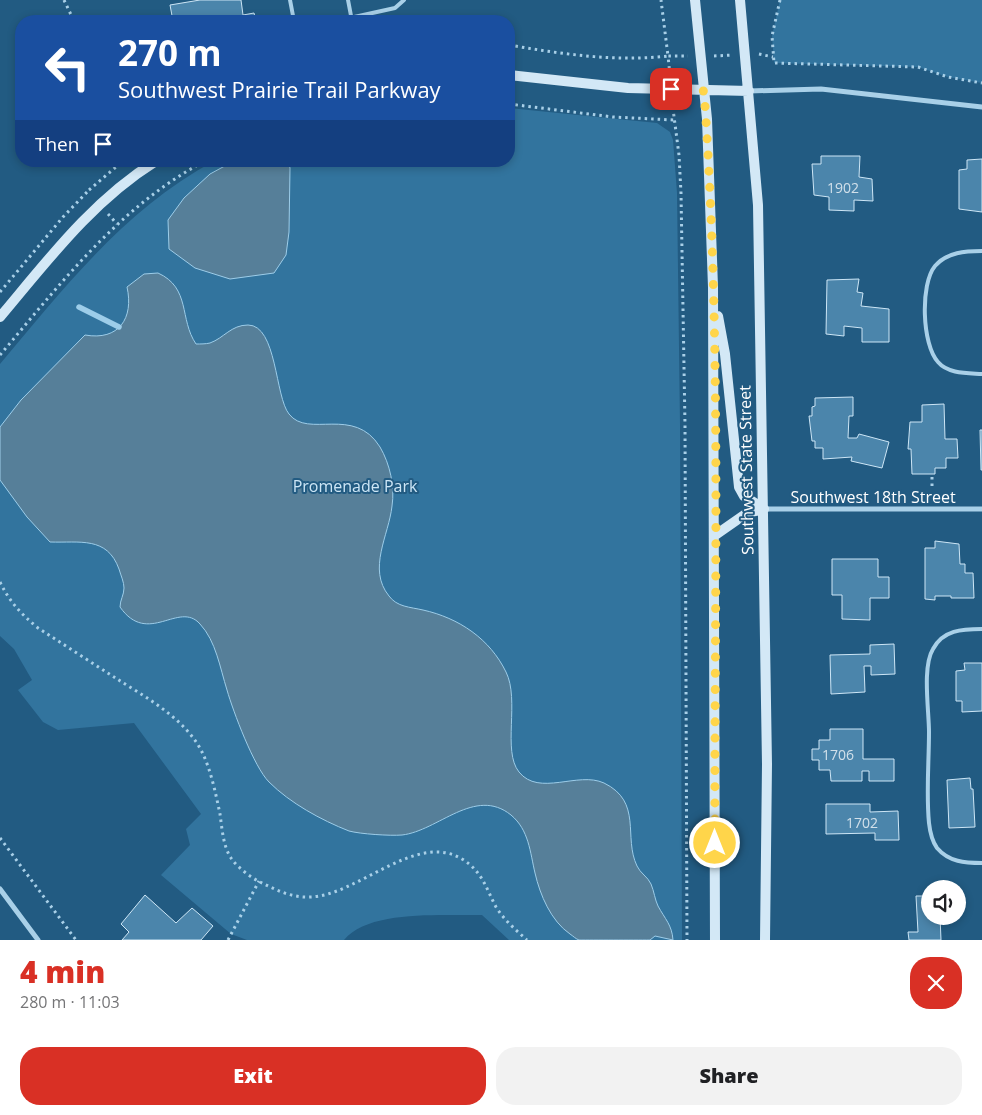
<!DOCTYPE html>
<meta charset="utf-8">
<style>
body{margin:0;font-family:"Open Sans",sans-serif;background:#f2f2f2;color:#202124;height:100vh;display:flex;flex-direction:column;font-size:19px;white-space:nowrap}
*{box-sizing:border-box;margin:0}
p{font-size:16px;color:#757577}
.icon{flex:none;width:28px;height:28px;fill:none;stroke:currentColor;stroke-width:2;stroke-linecap:round;stroke-linejoin:round}
.map{position:relative;height:940px;overflow:hidden}
.details{display:flex;flex-direction:column;background:#fff;flex:1}
.details>*{flex:none}
.top-card{position:absolute;left:15px;top:15px;width:500px;height:152px;border-radius:20px;box-shadow:0 2px 8px #0003;background:#1a4fa0;color:#fff;overflow:hidden}
.fabs{position:absolute;left:921px;top:880px;display:grid;gap:10px}
.fabs a{display:grid;place-items:center;width:45px;height:45px;border-radius:50%;background:#fff;box-shadow:0 2px 8px #0003;font-size:25px}
.pin{position:absolute;display:grid;place-items:center;width:42px;height:42px;color:#fff;margin:-21px;border-radius:10px;box-shadow:0 2px 8px #0006}
.me{position:absolute;width:55px;margin:-28px;rotate:0deg;stroke-linejoin:round;filter:drop-shadow(0 0 4px #0008)}
.turn{display:flex;align-items:center;gap:18px;height:105px;padding:0 20px;font-size:22px}
.turn .icon{width:65px;height:65px;stroke-width:2.5}
.turn b{display:block;font-size:35px;line-height:42px}
.then{display:flex;align-items:center;height:48px;padding:0 20px;background:#0003;gap:10px;font-size:19px}
.round{display:grid;place-items:center;flex:none;width:52px;height:52px;border-radius:20px;background:#f2f2f2}
.overview{display:flex;align-items:center;justify-content:space-between;height:85px;padding:0 20px}
h1{font-size:30px;font-weight:800;line-height:38px;color:#d93025}
.cta{display:flex;gap:10px;margin-top:auto;padding:10px 20px}
.cta a{flex:1;height:58px;border-radius:20px;background:#d93025;color:#fff;font-size:20px;font-weight:800;line-height:58px;text-align:center}
.cta a+a{background:#f2f2f2;color:#202124}
.map>svg:first-child{display:block}
.green{fill:#32749e}
.water{fill:#567f99;stroke:#9dcde9}
.lines{fill:none;stroke-linecap:round;stroke-linejoin:round}
.stream{stroke:#9dcde9;stroke-width:5.5}
.building{fill:#4b85ab;stroke:#cde6f6}
.path{stroke:#a9d0e8;stroke-width:3;stroke-dasharray:2.5 4;stroke-linecap:butt}
.lane{stroke:#a9d0e8;stroke-width:4}
.street{stroke:#a9d0e8;stroke-width:5}
.secondary{stroke:#d3e8f6;stroke-width:10}
.route{stroke:#ffd54a;stroke-width:9;stroke-dasharray:0 16.2}
.labels{text-anchor:middle;dominant-baseline:central;stroke-width:4;stroke-linejoin:round;paint-order:stroke}
.number-label{font-size:14px;fill:#d2e0ea}
.street-label{font-size:16px;fill:#fff;stroke:#225b82}
.park-label{font-size:16px;fill:#cde6f6;stroke:#225b82}
</style>
<div class="map">
<svg width="982" height="940" viewBox="0 0 982 940">
<rect width="100%" height="100%" fill="#225b82"/>
<path class="green" d="M780,0H982V83L948,77L918,67L774,63L772,36Z
M509,108L657,123L670,132L673,140L677,193L680,424L682,940H509L482,915C445,916 369,909 344,940H247L231,934L161,875L190,845L186,829L201,814L134,723L58,730L43,722L18,690L32,680L14,649L0,636V364C64,288 125,209 214,161H509Z"/>
<path class="water" d="M288,161L290,168L289,232L286,255L274,273L230,279L195,268L169,249L168,220L184,198L210,174L234,161Z
M158,273C191,288 179,319 196,344C200,344 206,344 210,343C224,338 231,325 248,325C277,325 275,397 289,414C308,439 354,405 380,447C390,464 395,487 392,506C389,535 367,569 389,596C397,607 410,607 423,610C459,618 490,639 506,672C520,700 502,751 519,772C539,797 578,771 604,783C643,802 623,837 637,866C640,873 648,877 651,884C654,891 655,900 658,906C665,919 672,925 673,940L655,936L650,940C633,940 593,940 579,940C576,939 573,936 570,934C551,921 540,895 535,873C530,852 529,830 511,815C475,786 438,831 402,835C390,836 360,834 349,831C321,820 290,803 269,782C254,767 233,711 227,690C220,668 216,641 200,624C179,600 148,647 120,607C120,600 124,595 124,588C124,582 121,576 119,569C107,536 80,543 50,542L27,517L0,480V427L21,400L85,335C119,341 134,318 127,287L144,274Z"/>
<g class="lines">
<path class="stream" d="M79,307L119,327"/>
</g>
<path class="building" d="M200,0H241L243,15L254,13L256,21H173L170,5Z
M821,156H860L859,177L872,179L873,201L854,200V211L829,210V197L814,195L812,164H821Z
M982,159V212L959,209V170L967,169V160Z
M859,279L857,292L863,293L861,306L889,309V342H862V328L844,326V336L826,334L827,280Z
M853,397V416H849L848,438H857L859,434L889,442L882,468L851,461L852,457L823,459V448H815V441H812L809,416H812V407L815,406V398Z
M944,404L945,439H957L958,458H946V468H935V474H912L911,449H908L910,422H922V405Z
M980,430H982V470H981Z
M935,541L959,544L960,564H965V573H973L974,598H951V596H935V600L925,599V548H935Z
M832,559H878V577H889V598H870V620L842,619V595H832Z
M894,644L895,674L871,675V666H864L865,692L831,694L830,655L870,654V645Z
M964,663H982V711L962,712V701H956V671L965,670Z
M830,729H863V759H894V781H869V771H862V781H831L830,770H819V760H812V749H819V740H830Z
M970,778L971,789H973L975,827L949,828L947,780Z
M826,804H870V812L898,811L899,840H875V833L826,834Z
M145,895L176,923L192,908L213,926L201,940H122L129,932L121,924Z
M916,896H930V916H940L941,940H909L908,932H918Z"/>
<g class="lines">
<path class="path" d="M64,0L74,21
M780,0L772,36L774,63L918,67L948,77L982,83
M509,45C562,54 614,62 668,56L661,0
M759,54L773,57
M714,56L733,55
M670,75L668,56H688
M672,101L679,155L681,193L685,425L687,940
M509,104L613,117L674,120
M89,190L123,161
M108,214L117,224
M0,292L63,217L89,190
M0,355C61,283 120,206 205,161
M932,477V488
M0,582C9,601 21,614 38,628C63,644 89,661 114,677C145,697 185,718 202,752C211,770 216,795 220,814C222,828 223,846 231,858C237,867 250,877 260,882C276,890 292,898 310,897C357,896 416,831 462,859C482,871 486,888 496,907C504,920 516,930 527,940
M0,838L76,940
M228,940L259,881"/>
<path class="lane" d="M290,0L294,21
M348,0L352,21
M336,21L395,8L404,0
M982,251C966,251 947,252 935,266C920,284 922,345 938,362C948,374 968,373 982,374
M982,629C962,629 943,630 933,649C922,667 929,710 929,732C929,762 926,793 929,823C930,832 932,841 937,848C949,862 965,863 982,863"/>
<path class="street" d="M749,91L821,89L982,107
M764,509H982
M0,889L38,940"/>
<path class="secondary" d="M695,0L707,119L713,287L715,940
M740,0L758,205L767,764L765,940
M509,75L628,88L749,91
M718,316L725,354L739,487L744,496L764,509
M0,317C48,260 92,201 156,161
M714,536L747,513L764,509"/>
</g>
<g class="lines">
<path class="route" d="M671,89L704,91C722,341 714,592 715,843"/>
</g>
<g class="labels">
<g class="number-label">
<text x="843" y="187">1902</text>
<text x="838" y="754">1706</text>
<text x="862" y="822">1702</text>
</g>
<g class="street-label">
<text transform="translate(746 470) rotate(-91)">Southwest State Street</text>
<text x="873" y="497">Southwest 18th Street</text>
</g>
<g class="park-label">
<text x="355" y="486">Promenade Park</text>
</g>
</g>
</svg>
<div class="fabs">
<a><svg class="icon" aria-label="sound" viewBox="0 0 24 24"><path d="M4 9h4l5-4v14l-5-4H4zM17 9q2 3 0 6"/></svg></a>
</div>
<div class="pin" style="left:671px;top:89px;background:#d93025"><svg class="icon" aria-label="arrive" viewBox="0 0 24 24"><path d="M6 21V4h12l-3 4 3 4H6"/></svg></div>
<svg class="me" style="left:715px;top:843px" viewBox="-20 -20 40 40"><circle r="17" fill="#ffd54a" stroke="#fff" stroke-width="3"/><path d="M0-11L8 9 0 5-8 9z" fill="#fff"/></svg>
<div class="top-card">
<div class="turn"><svg class="icon" aria-label="left" viewBox="0 0 24 24"><path d="M17 20v-9H6M10 6l-5 5 5 5"/></svg><div><b>270 m</b>Southwest Prairie Trail Parkway</div></div>
<div class="then">Then<svg class="icon" aria-label="arrive" viewBox="0 0 24 24"><path d="M6 21V4h12l-3 4 3 4H6"/></svg></div>
</div>
</div>
<section class="details">
<div class="overview"><div><h1>4 min</h1><p>280 m · 11:03</p></div><a class="round" style="background:#d93025;color:#fff"><svg class="icon" aria-label="close" viewBox="0 0 24 24"><path d="M6 6l12 12M18 6L6 18"/></svg></a></div>
<div class="cta"><a>Exit</a><a>Share</a></div>
</section>
